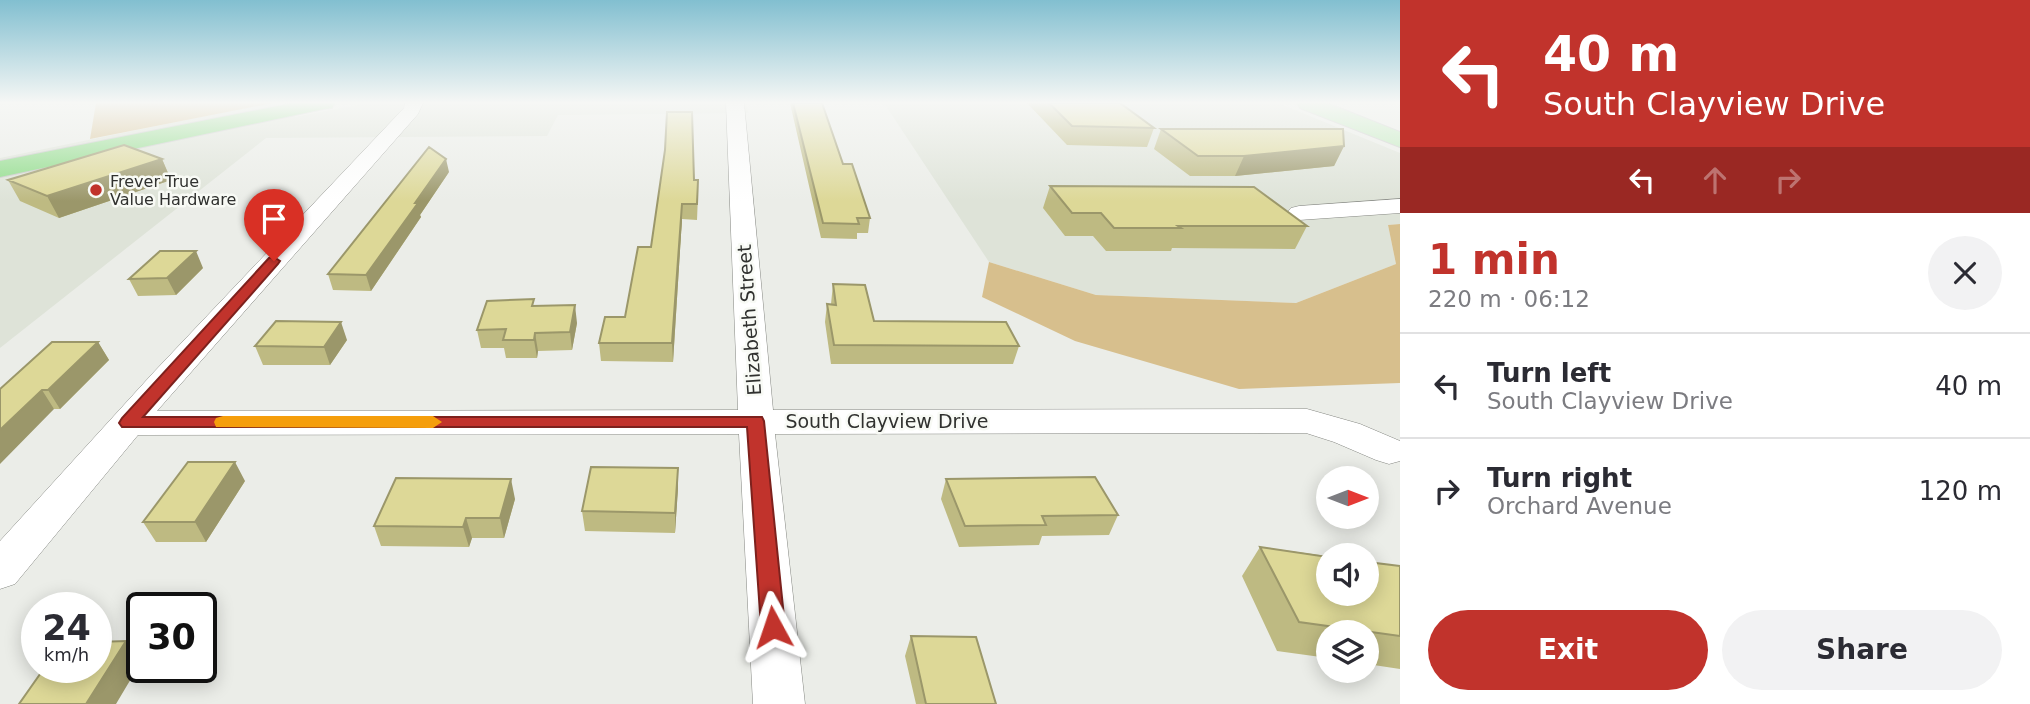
<!DOCTYPE html>
<meta charset="utf-8">
<style>
body{margin:0;font-family:"DejaVu Sans",sans-serif;background:#f2f2f3;color:#2b2b33;height:100vh;display:flex;flex-direction:column;font-size:26px;white-space:nowrap}
*{box-sizing:border-box;margin:0}
p{font-size:23px;color:#7c7c81}
.icon{flex:none;width:38px;height:38px;fill:none;stroke:currentColor;stroke-width:2;stroke-linecap:round;stroke-linejoin:round}
.map{position:relative;flex:1;overflow:hidden}
.details{display:flex;flex-direction:column;background:#fff;width:630px}
.details>*{flex:none}
.top-card{background:#c1332c;color:#fff;overflow:hidden}
.needle{width:46px;rotate:90deg}
.controls{position:absolute;left:1316px;top:466px;display:grid;gap:14px}
.controls a{display:grid;place-items:center;width:63px;height:63px;border-radius:50%;background:#fff;box-shadow:0 4px 18px #0003;font-size:35px}
.speed{position:absolute;left:21px;top:592px;display:flex;gap:14px;font-size:35px;font-weight:700;text-align:center}
.speed>*{display:grid;place-content:center;width:91px;height:91px;border-radius:50%;background:#fff;box-shadow:0 4px 18px #0003;line-height:1}
.speed small{font-size:18px;font-weight:400}
.speed .limit{border:4px solid #111;border-radius:10px;background:#fff;color:#111}
.pin{position:absolute;display:grid;place-items:center;width:60px;height:60px;color:#fff;margin:-72px -30px;border-radius:50% 50% 50% 0;rotate:-45deg;box-shadow:0 0 7px #0007}
.pin .icon{rotate:45deg}
.me{position:absolute;width:77px;margin:-38px;rotate:355deg;stroke-linejoin:round;filter:drop-shadow(0 0 5px #0008)}
.turn{display:flex;align-items:center;gap:24px;height:147px;padding:0 28px;font-size:32px}
.turn .icon{width:91px;height:91px;stroke-width:2.5}
.turn b{display:block;font-size:49px;line-height:60px}
.lanes{display:flex;align-items:center;height:66px;padding:0 28px;background:#0003;justify-content:center;gap:35px;direction:ltr}
.lanes .off{opacity:.35}
.round{display:grid;place-items:center;flex:none;width:74px;height:74px;border-radius:37px;background:#f2f2f3}
.head{display:flex;align-items:center;justify-content:space-between;height:119px;padding:0 28px}
h1{font-size:42px;font-weight:800;line-height:52px;color:#c1332c}
.cta{display:flex;gap:14px;margin-top:auto;padding:14px 28px}
.cta a{flex:1;height:80px;border-radius:42px;background:#c1332c;color:#fff;font-size:28px;font-weight:800;line-height:80px;text-align:center}
.cta a+a{background:#f2f2f3;color:#2b2b33}
ul{padding:0;list-style:none}
li{display:flex;align-items:center;gap:21px;height:105px;padding:0 28px;border-top:2px solid #e1e1e2}
li div{flex:1}
li b{display:block;font-size:26px}
li em{font-style:normal}
main{display:flex;flex:1;min-height:0}
.map>svg:first-child{display:block}
.built{fill:#dee3d8}
.green{fill:#d7bf8d}
.lines{fill:none;stroke-linecap:round;stroke-linejoin:round}
.minor-casing{stroke:#858782;stroke-width:1}
.major-casing{stroke:#c9c9c9;stroke-width:2}
.highway-casing{stroke:#c9c9c9;stroke-width:2}
.minor{fill:#fff;fill-rule:evenodd}
.major{fill:#bbeab7;fill-rule:evenodd}
.highway{fill:#8ddc87;fill-rule:evenodd}
.wall{fill:#beba82}
.shaded-wall{fill:#9b976a}
.building{fill:#ddd897;stroke:#9b976a;stroke-width:2}
.route{fill:#c1332c;stroke:#7d211d;stroke-width:2}
.slow{fill:#f59e0b}
.poi-dot{fill:#c1332c;stroke:#f8faf5;stroke-width:2.5}
.labels{text-anchor:middle;dominant-baseline:central;stroke-width:5;stroke-linejoin:round;paint-order:stroke}
.far-poi-label{font-size:16px;fill:#30312f;stroke:#f8faf5;text-anchor:start}
.street-label{font-size:19px;fill:#30312f;stroke:#f8faf5}
</style>
<main>
<div class="map">
<svg width="1400" height="704" viewBox="0 0 1400 704">
<rect width="100%" height="100%" fill="#ebede8"/>
<path class="built" d="M270,103H310L294,117L368,103H747L748,113L558,115L547,136L266,138L0,348V158Z
M884,103H1278L1400,153V224L1388,225L1396,264L1296,303L1096,295L989,262Z"/>
<path class="green" d="M96,103H273L90,139Z
M1400,224V383L1239,389L1075,341L982,297L989,262L1096,295L1296,303L1396,264L1388,225Z"/>
<g class="lines">
<defs>
<path id="minor" d="M405,103H423L418,114L157,411L738,410L726,103H744L773,410L1307,409L1360,424L1400,441V461L1389,464L1376,460L1334,442L1306,433L775,434L805,704H753L739,434L138,435L15,584L0,589V541L153,373L404,108Z
M1400,199V213L1299,220L1291,218L1287,213L1291,208L1299,206Z"/>
<path id="major" d="M1297,103H1327L1400,132V147L1300,108Z"/>
<path id="highway" d="M293,103H335L332,108L324,109L0,177V161Z"/>
</defs>
<use href="#minor" class="minor-casing"/>
<use href="#major" class="major-casing"/>
<use href="#highway" class="highway-casing"/>
<use href="#minor" class="minor"/>
<use href="#major" class="major"/>
<use href="#highway" class="highway"/>
</g>
<path class="wall" d="M790,103H822L843,164L870,218L868,233H857V239L821,238Z
M1027,103H1120L1154,128L1147,147L1067,145Z
M1161,129L1344,146L1334,166L1235,176H1190L1154,149Z
M162,159L171,180L59,218L20,201L8,180Z
M449,172L420,215L421,217L371,291L333,290L328,274Z
M694,180L698,195L697,220L682,219L673,362L601,361L599,343L625,317Z
M1050,186L1307,226L1295,249L1172,248L1171,251H1106L1093,236H1065L1043,208Z
M203,268L176,295L138,296L129,279Z
M833,284L874,321L1019,346L1013,364H831L825,322L827,304H831Z
M535,306L577,323L572,350L538,351L537,358H506L504,348H481L477,330Z
M347,340L330,365H263L255,346Z
M98,342L109,360L60,409H54L0,389Z
M946,479L1118,515L1109,535L1042,536L1039,545L959,547L941,499Z
M245,481L206,542H156L143,522Z
M678,488L675,533L585,531L582,511Z
M515,499L504,538H472L469,547L381,546L374,526Z
M1260,547L1400,566V669L1367,664V632H1328V658L1277,651L1242,576Z
M911,636L996,704H916L905,656Z"/>
<path class="shaded-wall" d="M1344,146L1334,166L1235,176L1244,156Z
M162,159L171,180L59,218L47,196Z
M446,159L449,172L420,215L421,217L371,291L366,275Z
M682,204V219L673,362L672,343Z
M196,251L203,268L176,295L167,278Z
M575,305L577,323L572,350L570,332Z
M341,322L347,340L330,365L324,347Z
M535,333L538,351L537,358L534,340Z
M98,342L109,360L60,409L48,390Z
M42,390L54,409L0,464V430Z
M235,462L245,481L206,542L195,522Z
M678,468V488L675,533V513Z
M511,479L515,499L504,538L500,518Z
M466,518L472,538L469,547L463,527Z
M126,641L141,662L116,704H86Z"/>
<path class="building" d="M793,103H822L843,164H852L870,218H857L859,224L823,223Z
M1049,103H1120L1154,128L1072,126Z
M667,112H692L694,180H698L697,204H682L672,343H599L605,317H625L638,247H651L665,150Z
M1161,129H1343L1344,146L1244,156H1198Z
M124,145L162,159L47,196L8,180Z
M429,147L446,159L415,203H418L366,275L328,274Z
M1050,186L1254,187L1307,226H1178L1181,228H1114L1101,213H1072Z
M160,251H196L167,278L129,279Z
M833,284L865,285L874,321L1006,322L1019,346L834,345L827,304L836,305Z
M534,299L532,306L575,305L570,332L535,333L534,340H503L506,329L477,330L487,301Z
M276,321L341,322L324,347L255,346Z
M52,342H98L48,390H42L0,430V389Z
M188,462H235L195,522H143Z
M591,467L678,468L675,513L582,511Z
M1095,477L1118,515L1042,516L1046,525L965,526L946,479Z
M396,478L511,479L500,518H466L463,527L374,526Z
M1260,547L1328,557V593H1367V562L1400,566V636L1299,622Z
M911,636L976,637L996,704H926Z
M126,641L86,704H19L45,667H96V642Z"/>
<linearGradient id="sky" x2="0" y2="1"><stop stop-color="#82bfd0"/><stop offset="0.51" stop-color="#f6f7f5"/><stop offset="1" stop-color="#f6f7f5" stop-opacity="0"/></linearGradient>
<rect width="1400" height="201" fill="url(#sky)"/>
<path class="route" d="M274,257L280,261L278,264L143,417H762L764,421L785,627L781,634L773,637L764,634L761,627L747,427H122L119,423L122,418L269,258Z"/>
<path class="slow" d="M223,416H433L442,422L433,428L216,427L214,422L216,418Z"/>
<circle class="poi-dot" cx="96" cy="190" r="7"/>
<g class="labels">
<g class="far-poi-label">
<text x="110" y="181">Frever True<tspan x="110" dy="18">Value Hardware</tspan></text>
</g>
<g class="street-label">
<text transform="translate(749 320) rotate(-94)">Elizabeth Street</text>
<text x="887" y="421">South Clayview Drive</text>
</g>
</g>
</svg>
<div class="controls">
<a><svg class="needle" viewBox="-14 -14 28 28"><path d="M0-13l5 13h-10z" fill="#e53935"/><path d="M0 13l5-13h-10z" fill="#7c7c81"/></svg></a>
<a><svg class="icon" aria-label="sound" viewBox="0 0 24 24"><path d="M4 9h4l5-4v14l-5-4H4zM17 9q2 3 0 6"/></svg></a>
<a><svg class="icon" aria-label="layers" viewBox="0 0 24 24"><path d="M12 4l9 5-9 5-9-5zM3 14l9 5 9-5"/></svg></a>
</div>
<div class="speed"><div>24<small>km/h</small></div><div class="limit">30</div></div>
<div class="pin" style="left:274px;top:261px;background:#d93025"><svg class="icon" aria-label="arrive" viewBox="0 0 24 24"><path d="M6 21V4h12l-3 4 3 4H6"/></svg></div>
<svg class="me" style="left:773px;top:627px" viewBox="-20 -20 40 40"><path d="M0-17L14 15 0 8-14 15z" fill="#c1332c" stroke="#fff" stroke-width="4"/></svg>
</div>
<section class="details">
<div class="top-card">
<div class="turn"><svg class="icon" aria-label="left" viewBox="0 0 24 24"><path d="M17 20v-9H6M10 6l-5 5 5 5"/></svg><div><b>40 m</b>South Clayview Drive</div></div>
<div class="lanes"><svg class="icon" aria-label="left" viewBox="0 0 24 24"><path d="M17 20v-9H6M10 6l-5 5 5 5"/></svg><svg class="icon off" aria-label="ahead" viewBox="0 0 24 24"><path d="M12 20V5M6 11l6-6 6 6"/></svg><svg class="icon off" aria-label="right" viewBox="0 0 24 24"><path d="M7 20v-9h11M14 6l5 5-5 5"/></svg></div>
</div>
<div class="head"><div><h1>1 min</h1><p>220 m · 06:12</p></div><a class="round"><svg class="icon" aria-label="close" viewBox="0 0 24 24"><path d="M6 6l12 12M18 6L6 18"/></svg></a></div>
<ul>
<li><svg class="icon" aria-label="left" viewBox="0 0 24 24"><path d="M17 20v-9H6M10 6l-5 5 5 5"/></svg><div><b>Turn left</b><p>South Clayview Drive</p></div><em>40 m</em></li>
<li><svg class="icon" aria-label="right" viewBox="0 0 24 24"><path d="M7 20v-9h11M14 6l5 5-5 5"/></svg><div><b>Turn right</b><p>Orchard Avenue</p></div><em>120 m</em></li>
</ul>
<div class="cta"><a>Exit</a><a>Share</a></div>
</section>
</main>
